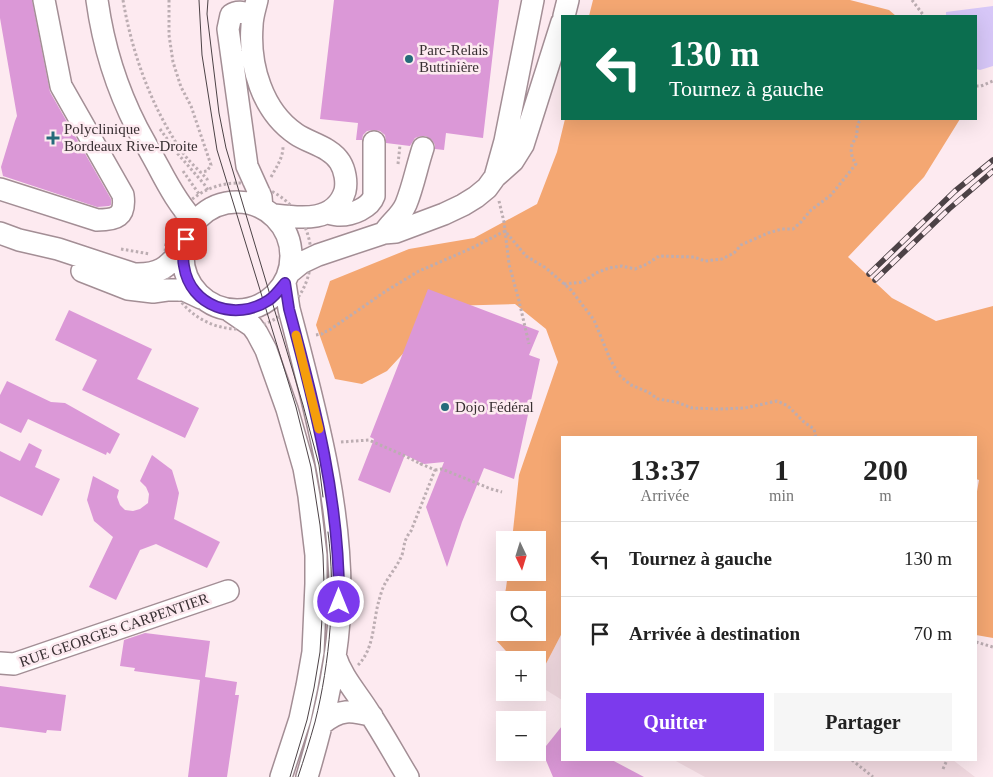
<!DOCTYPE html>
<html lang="fr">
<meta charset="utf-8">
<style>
body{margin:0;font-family:Georgia,serif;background:#f6f6f6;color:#222;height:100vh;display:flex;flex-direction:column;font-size:19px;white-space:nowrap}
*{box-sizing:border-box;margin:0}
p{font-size:16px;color:#767676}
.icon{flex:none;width:28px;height:28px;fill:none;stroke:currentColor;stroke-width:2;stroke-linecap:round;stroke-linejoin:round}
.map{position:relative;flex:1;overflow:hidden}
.drawer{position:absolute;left:561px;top:436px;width:416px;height:325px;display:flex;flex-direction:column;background:#fff;border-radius:0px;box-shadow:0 5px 20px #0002}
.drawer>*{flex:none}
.hud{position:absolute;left:561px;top:15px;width:416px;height:105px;border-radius:0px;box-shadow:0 5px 20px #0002;background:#0b6e4f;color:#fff;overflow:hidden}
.needle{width:32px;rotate:176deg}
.controls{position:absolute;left:496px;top:531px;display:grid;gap:10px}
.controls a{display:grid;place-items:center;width:50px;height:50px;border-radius:0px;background:#fff;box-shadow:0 5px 20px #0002;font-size:25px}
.pin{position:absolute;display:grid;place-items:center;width:42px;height:42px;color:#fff;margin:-21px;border-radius:10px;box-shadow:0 2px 8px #0006}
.me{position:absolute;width:55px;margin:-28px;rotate:0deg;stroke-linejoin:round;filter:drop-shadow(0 0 4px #0008)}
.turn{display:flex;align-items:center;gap:18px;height:105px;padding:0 25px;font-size:22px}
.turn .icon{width:65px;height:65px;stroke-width:2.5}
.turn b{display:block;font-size:35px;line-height:42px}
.eta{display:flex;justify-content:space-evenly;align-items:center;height:85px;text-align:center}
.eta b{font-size:30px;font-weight:600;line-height:35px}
.button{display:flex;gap:10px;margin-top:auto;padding:10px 25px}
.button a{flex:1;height:58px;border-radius:0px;background:#7c3aed;color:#fff;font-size:20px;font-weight:600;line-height:58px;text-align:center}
.button a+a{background:#f6f6f6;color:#222}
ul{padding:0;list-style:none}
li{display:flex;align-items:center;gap:15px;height:75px;padding:0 25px;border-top:1px solid #e0e0e0}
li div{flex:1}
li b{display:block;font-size:19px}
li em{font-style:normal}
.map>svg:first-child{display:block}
.built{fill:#f3dbe2}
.forest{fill:#f4a772;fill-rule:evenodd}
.water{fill:#d7c7f8}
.building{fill:#db98d7}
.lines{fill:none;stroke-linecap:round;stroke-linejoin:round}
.minor-casing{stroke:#a38e95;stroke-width:24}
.path{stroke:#bcadb2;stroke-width:3;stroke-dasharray:2.5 2.5;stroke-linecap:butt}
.minor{stroke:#fff;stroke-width:21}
.tram{stroke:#4c4246;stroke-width:1}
.rail-casing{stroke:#4c4246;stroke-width:5.5}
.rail{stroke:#fdeaf0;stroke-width:4;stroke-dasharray:11;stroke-linecap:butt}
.route-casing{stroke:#51269a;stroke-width:12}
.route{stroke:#7c3aed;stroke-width:9}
.slow{stroke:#f59e0b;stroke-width:9}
.poi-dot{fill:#256b7a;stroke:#fdeaf0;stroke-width:2}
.labels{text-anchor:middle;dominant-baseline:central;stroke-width:5;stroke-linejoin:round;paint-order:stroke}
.poi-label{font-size:15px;fill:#382f32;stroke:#fdeaf0;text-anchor:start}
.street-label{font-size:15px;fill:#382f32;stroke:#fdeaf0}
</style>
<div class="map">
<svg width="993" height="777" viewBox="0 0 993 777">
<rect width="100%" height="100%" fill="#fdeaf0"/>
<path class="built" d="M562,633V700L538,685V679Z
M674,760H953L975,777H705Z"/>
<path class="forest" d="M593,0H850L889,10L896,16H589Z
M565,119H960L924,177L848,257L892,298L936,321L993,306V638L976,635V497L979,480L976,479V438H562V633L538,679V660H514L496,640L506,588L508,573L538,572V540H512L519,475L558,362L546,329L515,304L447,306L387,371L362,384L335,379L316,325L330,281L409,249L474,238L537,204L557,152ZM505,600H538V632H505Z"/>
<path class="water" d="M993,6V66L980,70L976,69V16H946V12Z"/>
<path class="building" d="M0,0H32L50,92L111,199V205L109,206L97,207L3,176L1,167L15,121L17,116L0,18Z
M334,0H499L483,138L446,133L444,150L435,149V145L432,140L426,136H421L415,138L410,146L386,143L385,135L380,131L374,130L367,131L363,135L362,140H356L358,123L320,119Z
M428,289L539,331L529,355L540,359L514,479L484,468L462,522L447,567L426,507L444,462L424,464L405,455L390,493L358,480L374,439L370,437Z
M69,310L152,349L137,379L199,408L185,438L82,390L97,360L55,340Z
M7,381L51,402L65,403L120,434L110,454L107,452L106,455L28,419L21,433L0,423V395Z
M29,443L42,450L35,467L60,479L42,516L0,496V451L20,461Z
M152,455L172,470L179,493L174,519L220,542L207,568L156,544L140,550L116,600L89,587L113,537L94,521L87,500L93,476L119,490L117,497L120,505L125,510L133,511L140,509L148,503L149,494L146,487L140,481Z
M145,633L210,641L205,677L237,682L235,695H239L227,777H188L200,680L134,671L135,668L120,666L124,640Z
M0,686L66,695L61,731L47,730L46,733L0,727Z
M562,726V760H612L644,777H553L542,751Z"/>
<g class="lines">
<defs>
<path id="minor" d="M97,0C103,44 117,89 137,128C144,141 152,155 159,168C169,187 180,207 195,222
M257,0C255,9 252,17 252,26C249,65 262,111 296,134C309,143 331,147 340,162C345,170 347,182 345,191C335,223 300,218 274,215
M253,15C245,13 238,10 231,15L228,29L247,166L261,197L262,208
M564,16L568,0
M495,177L505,141L533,0
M0,189L97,220C116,220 126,217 123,195L61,86L44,0
M183 256a54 54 0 1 1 108 0a54 54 0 1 1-108 0Z
M328,213C332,214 336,215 340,215C352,215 370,208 374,196V142
M0,233L19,240L58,249L134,274C161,275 167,267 184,248
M384,233C391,222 401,216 406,204C413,187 417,166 423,148
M82,271L128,289L153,292L167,290H184L201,298
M290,272L301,263L318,255L384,233L396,232L444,214L463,205L476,197L487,188L495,177L513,161L523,145L562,22
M285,283L289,309C315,408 346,518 339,621C335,675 322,726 307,777
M230,311L252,326L257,333L266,350L287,409L304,468L309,496L316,555V584L313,652L307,686L300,719L281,777
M335,655C342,678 358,694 370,714C384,735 395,756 408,777
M0,663L14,664L228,591
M323,723C340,709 351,710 372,716"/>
</defs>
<use href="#minor" class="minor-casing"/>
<path class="path" d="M123,0C132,53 151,106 181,150C188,161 199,170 207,179L208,182
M169,0V35L173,62L181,87L191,106L211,165L207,171L201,172
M912,0L924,16
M976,86H981L993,81
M160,129L178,154L204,184L208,190
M398,164L400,145
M183,171L199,194
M271,177C277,166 283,158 283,146
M165 256a73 73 0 1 1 146 0a73 73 0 1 1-146 0Z
M499,201L504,222L509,264L519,301L529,344
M121,249L150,254
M564,284L583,282L596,273L609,268L622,266L635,269L647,264L659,256L694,257L705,261L722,259L734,253L741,245L768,233L782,229H793L801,222L811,210L831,195L856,164C852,158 850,152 852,145C853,141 857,138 857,133C857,127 857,124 861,119
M316,335L322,334L323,332L328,331L386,291L419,271L470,249L505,231L526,256L546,268L571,290L594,320L610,359L619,375L631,385L648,392L658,399L676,402L692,408L718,409L745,408L777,401L788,406L804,422L814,429L816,438
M341,442L369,440L401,454L421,464
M435,470L442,469L491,489L502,492
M976,642L993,647
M358,665C374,649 373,624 378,604C380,597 382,588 386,582C391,573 398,565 402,555C405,545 403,541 411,531L435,470L421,464L422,463
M852,760L873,777
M943,769L947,760"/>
<use href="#minor" class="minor"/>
<path class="tram" d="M199,0L202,55L217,150L296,407L311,467L320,525L323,555L324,584L320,652L314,688L307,720L290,777
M208,0L207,14L219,113L226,148L303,405L319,465L323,497
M298,777C304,759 310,740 315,722C330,662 336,593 328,532"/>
<defs>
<path id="rail" d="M869,274L955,191L993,160
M875,280L949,209L993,171"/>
</defs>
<use href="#rail" class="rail-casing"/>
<use href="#rail" class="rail"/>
</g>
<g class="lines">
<defs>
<path id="route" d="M186,239C184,248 182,257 184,266C190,307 236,322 269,300C275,296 280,289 285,283L289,309C315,405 340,502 339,602"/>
</defs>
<use href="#route" class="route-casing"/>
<use href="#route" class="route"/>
<path class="slow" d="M296,335L319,429"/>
</g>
<g class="poi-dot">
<circle cx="409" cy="59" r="5"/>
<path d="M50.5 130.5h5v5h5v5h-5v5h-5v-5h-5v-5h5z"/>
<circle cx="445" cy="407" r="5"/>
</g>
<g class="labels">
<g class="poi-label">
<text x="419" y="50">Parc-Relais<tspan x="419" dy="17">Buttinière</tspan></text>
<text x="64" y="129">Polyclinique<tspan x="64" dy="17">Bordeaux Rive-Droite</tspan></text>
<text x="455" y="407">Dojo Fédéral</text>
</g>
<g class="street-label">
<text transform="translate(114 630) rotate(-19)">RUE GEORGES CARPENTIER</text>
</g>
</g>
</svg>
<div class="controls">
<a><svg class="needle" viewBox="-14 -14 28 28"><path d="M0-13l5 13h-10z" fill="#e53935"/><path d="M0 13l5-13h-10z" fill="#767676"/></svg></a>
<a><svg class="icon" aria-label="search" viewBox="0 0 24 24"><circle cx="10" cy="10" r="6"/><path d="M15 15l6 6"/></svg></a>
<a>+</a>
<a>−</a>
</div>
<div class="pin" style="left:186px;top:239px;background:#d93025"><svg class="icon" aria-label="arrive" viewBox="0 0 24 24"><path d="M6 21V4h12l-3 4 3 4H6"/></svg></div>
<svg class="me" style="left:339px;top:602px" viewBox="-20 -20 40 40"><circle r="17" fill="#7c3aed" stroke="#fff" stroke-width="3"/><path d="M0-11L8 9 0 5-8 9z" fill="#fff"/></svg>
<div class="hud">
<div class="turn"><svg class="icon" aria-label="left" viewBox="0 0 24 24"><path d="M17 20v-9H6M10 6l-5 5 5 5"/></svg><div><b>130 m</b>Tournez à gauche</div></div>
</div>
<section class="drawer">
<div class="eta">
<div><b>13:37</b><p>Arrivée</p></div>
<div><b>1</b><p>min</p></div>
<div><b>200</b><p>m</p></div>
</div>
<ul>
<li><svg class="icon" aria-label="left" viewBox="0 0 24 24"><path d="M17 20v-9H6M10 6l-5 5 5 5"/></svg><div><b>Tournez à gauche</b></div><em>130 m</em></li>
<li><svg class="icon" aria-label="arrive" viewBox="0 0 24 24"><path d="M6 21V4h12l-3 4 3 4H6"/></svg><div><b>Arrivée à destination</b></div><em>70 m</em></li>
</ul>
<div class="button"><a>Quitter</a><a>Partager</a></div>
</section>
</div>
